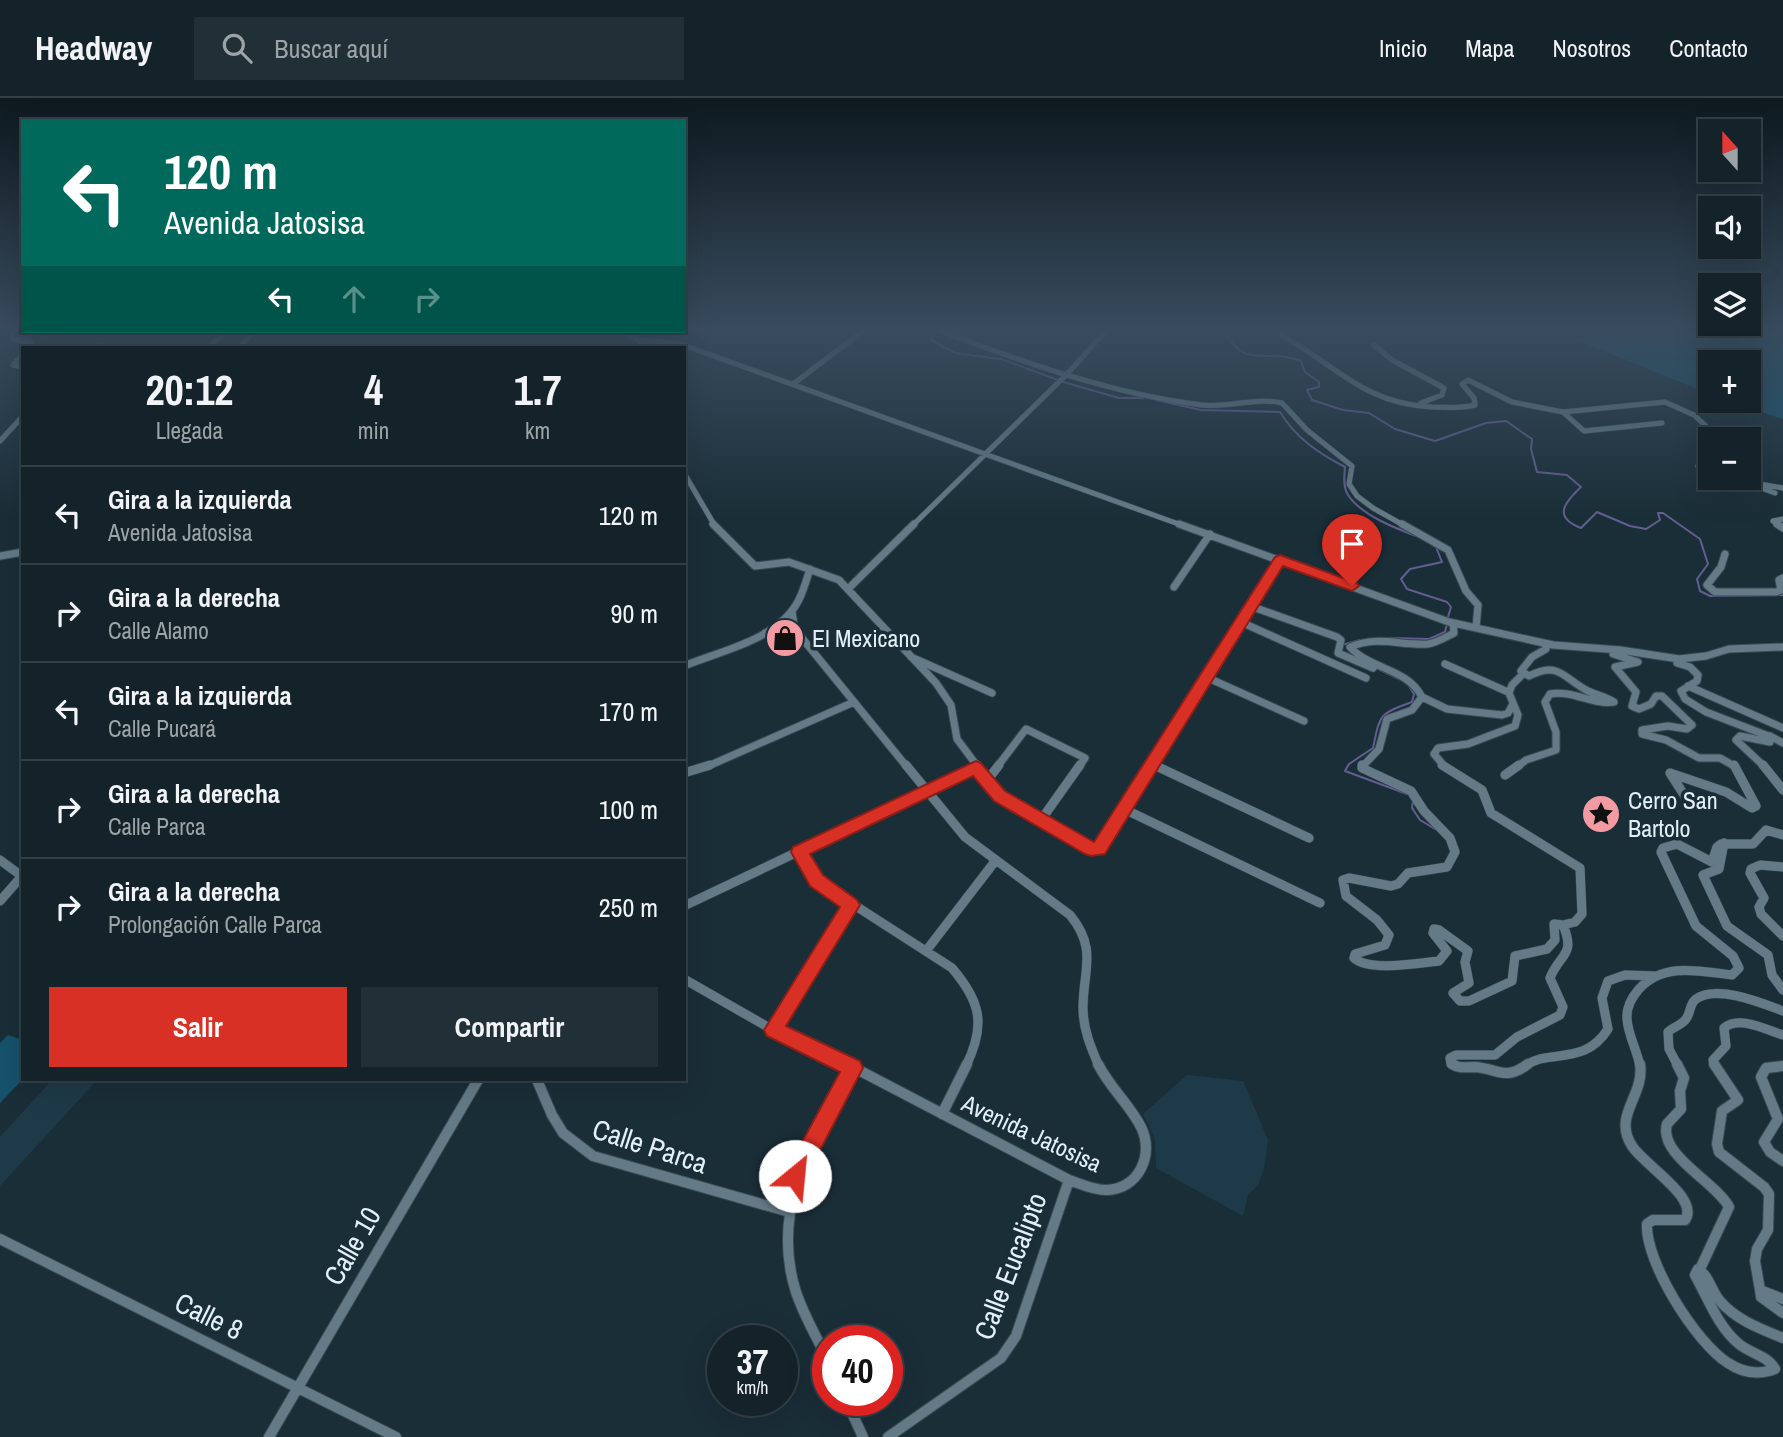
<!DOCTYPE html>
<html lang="es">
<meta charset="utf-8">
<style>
body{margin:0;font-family:"Archivo Narrow",sans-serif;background:#212f36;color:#f1f3f6;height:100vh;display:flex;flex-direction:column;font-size:26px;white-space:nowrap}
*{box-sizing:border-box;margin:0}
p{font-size:23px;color:#9da4a8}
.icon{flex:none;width:38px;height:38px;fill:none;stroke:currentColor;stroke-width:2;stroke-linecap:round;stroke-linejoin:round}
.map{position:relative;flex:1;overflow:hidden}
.side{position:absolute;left:21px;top:248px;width:665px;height:735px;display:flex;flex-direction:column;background:#14222a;border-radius:0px;box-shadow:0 7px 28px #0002,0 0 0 2px #333f47}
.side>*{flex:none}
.guide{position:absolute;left:21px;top:21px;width:665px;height:214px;border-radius:0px;box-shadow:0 7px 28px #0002,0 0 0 2px #333f47;background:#00695c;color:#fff;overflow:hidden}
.needle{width:46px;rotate:339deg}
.fabs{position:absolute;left:1698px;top:21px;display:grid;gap:14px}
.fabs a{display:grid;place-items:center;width:63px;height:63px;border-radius:0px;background:#14222a;box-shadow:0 7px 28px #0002,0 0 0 2px #333f47;font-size:35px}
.speed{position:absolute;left:707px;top:1227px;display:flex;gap:14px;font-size:35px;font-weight:700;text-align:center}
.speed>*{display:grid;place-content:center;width:91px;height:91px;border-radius:50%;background:#14222a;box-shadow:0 7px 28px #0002,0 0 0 2px #333f47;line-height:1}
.speed small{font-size:18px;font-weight:400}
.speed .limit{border:10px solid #d22;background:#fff;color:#111}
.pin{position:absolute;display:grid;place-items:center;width:60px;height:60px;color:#fff;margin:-72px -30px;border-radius:50% 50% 50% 0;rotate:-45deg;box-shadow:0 0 7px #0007}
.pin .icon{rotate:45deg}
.me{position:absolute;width:77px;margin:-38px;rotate:28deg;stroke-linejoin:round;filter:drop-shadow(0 0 5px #0008)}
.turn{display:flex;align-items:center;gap:24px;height:147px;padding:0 28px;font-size:32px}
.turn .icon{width:91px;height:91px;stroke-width:2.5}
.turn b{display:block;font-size:49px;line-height:60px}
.lanes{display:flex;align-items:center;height:66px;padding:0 28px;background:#0003;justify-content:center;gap:35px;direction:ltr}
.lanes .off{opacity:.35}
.eta{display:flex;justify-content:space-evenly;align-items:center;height:119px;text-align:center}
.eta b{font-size:42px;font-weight:700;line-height:49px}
.primary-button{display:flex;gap:14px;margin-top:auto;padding:14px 28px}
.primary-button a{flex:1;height:80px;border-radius:0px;background:#d93025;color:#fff;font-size:28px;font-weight:700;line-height:80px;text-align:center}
.primary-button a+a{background:#212f36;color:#f1f3f6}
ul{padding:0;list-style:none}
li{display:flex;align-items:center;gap:21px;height:98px;padding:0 28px;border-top:2px solid #333f47}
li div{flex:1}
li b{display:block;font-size:26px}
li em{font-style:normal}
header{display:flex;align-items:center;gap:42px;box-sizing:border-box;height:98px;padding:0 35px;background:#14222a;border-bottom:2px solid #333f47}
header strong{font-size:33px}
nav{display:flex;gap:38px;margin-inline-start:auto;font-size:24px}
.search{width:490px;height:63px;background:#212f36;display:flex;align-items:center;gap:18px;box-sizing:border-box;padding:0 24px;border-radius:0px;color:#9da4a8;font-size:26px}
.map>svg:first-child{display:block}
.built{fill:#1e3a48}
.green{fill:#16526b}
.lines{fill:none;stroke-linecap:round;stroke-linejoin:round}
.stream{stroke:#635d90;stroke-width:2}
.minor-far3-casing{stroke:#394a53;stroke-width:6}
.minor-far2-casing{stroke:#394a53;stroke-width:9}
.minor-far1-casing{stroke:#394a53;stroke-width:10}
.minor-casing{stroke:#394a53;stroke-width:12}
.minor-far3{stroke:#647b87;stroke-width:5}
.minor-far2{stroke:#647b87;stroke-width:7}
.minor-far1{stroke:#647b87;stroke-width:9}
.minor{stroke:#647b87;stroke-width:10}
.route{fill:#d93025;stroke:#8d1f18;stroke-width:2}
.labels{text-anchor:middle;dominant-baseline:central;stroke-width:7;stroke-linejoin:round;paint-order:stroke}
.poi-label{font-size:24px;fill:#e4f0f7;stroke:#1a2e38;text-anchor:start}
.street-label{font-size:24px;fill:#e4f0f7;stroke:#1a2e38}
.near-street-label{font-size:28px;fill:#e4f0f7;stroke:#1a2e38}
</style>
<header>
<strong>Headway</strong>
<div class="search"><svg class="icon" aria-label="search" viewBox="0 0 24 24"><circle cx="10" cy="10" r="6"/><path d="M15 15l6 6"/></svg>Buscar aquí</div>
<nav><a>Inicio</a><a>Mapa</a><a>Nosotros</a><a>Contacto</a></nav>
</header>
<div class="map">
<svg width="1783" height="1339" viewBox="0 0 1783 1339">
<rect width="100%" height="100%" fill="#1a2e38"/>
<path class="built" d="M1187,977L1243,983L1268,1042L1264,1071L1258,1087L1248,1097L1243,1118L1156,1070L1155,1041L1143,1016Z
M52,982H97L0,1088V1039Z"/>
<path class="green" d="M1554,233H1783V321L1727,303H1748V264H1710V296Z
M8,937L23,942V981L0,1005V945Z"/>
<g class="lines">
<path class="stream" d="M918,233L935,235L931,242L955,255L1001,261L1058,282
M1225,233C1243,273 1269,249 1301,263L1305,274L1319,284V289L1307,292L1312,302L1343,312L1369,315L1395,331L1435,343L1486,325L1506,323L1532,341L1531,351L1537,374L1567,377L1581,389C1565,404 1552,419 1581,430L1597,414L1630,428L1646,431L1660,422L1658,415H1663L1700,441L1708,466L1697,481L1700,493L1710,498L1783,497
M1063,284L1119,300H1143
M1156,302L1201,312L1280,314C1296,340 1318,355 1345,369C1344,378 1343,389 1348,397C1361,417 1395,430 1416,438
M1436,449L1442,464L1410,471L1401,481L1407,491L1447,504L1451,509L1448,519
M1390,540L1429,541L1445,534L1447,526
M1342,547L1360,542
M1376,570L1399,581
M1407,696L1345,673L1349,666L1373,650C1380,616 1379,616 1412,604L1414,596L1409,588
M1413,703L1412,710L1420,722L1435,731"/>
<defs>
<path id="minor-far3" d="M13,233V241L31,245L28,250
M625,233L649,250
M941,233C1025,265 1113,296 1202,307C1229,310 1256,299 1282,305L1307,332L1352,368L1349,386L1357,398L1373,410L1405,428
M1281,233L1283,238C1338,269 1365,306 1432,309C1446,309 1461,311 1475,307L1474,300L1462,286L1468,282L1512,304L1563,314L1665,304L1694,317L1707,329L1708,342L1698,368L1710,370
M639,242L678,245L1184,428
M1374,247L1392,262L1444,290L1442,297L1421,305
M98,250L102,248
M209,250L225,233
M240,250L254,233
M23,256L13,267L23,269
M793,286L863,233
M1563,314L1584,333L1662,325
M0,343L23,318
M684,375L715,428
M1775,395L1742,383L1783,390
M912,428L1067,276L1106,233
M1780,428L1773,423L1783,421"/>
<path id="minor-far2" d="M713,426L755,468L789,464L839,482L936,585L951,607L957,641L978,669
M1179,426L1449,524L1553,547L1620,552L1679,561L1706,558L1729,551L1783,549
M1402,426L1448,452L1466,493L1478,507L1476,530
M1777,426L1783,430
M1725,456L1721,469L1707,487L1715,494H1776L1781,492L1779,482L1783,480
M0,458L23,454
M1174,489L1210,436
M848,491L914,426
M1253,509L1337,539L1341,542L1338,555L1373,570
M792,513L794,527L802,540L907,669
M1243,525L1366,580
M765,535H783L800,540
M1613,556L1638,564L1615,569L1636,594L1632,608L1639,611L1651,606L1656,598H1662L1692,627L1687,631L1668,628L1642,632V636L1666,642L1699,660H1720L1736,669
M911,559L992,595
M1677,565L1690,569L1698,577L1697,583L1681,593L1685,601L1706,614L1771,639L1770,644L1740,638L1736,642L1765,669
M1445,566L1508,594
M684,568C718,554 766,544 790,515C801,503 805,486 810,471
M1206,579L1304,623
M1688,588L1783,630
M1422,599L1447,611L1502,617L1508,615L1513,606
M1770,638L1783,645
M1152,666L1158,669
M706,669L854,604
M997,669L1026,631L1085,660L1079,669
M1151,669L1280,462
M1362,669L1379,651L1387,621L1412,612L1422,599C1407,570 1371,572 1350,549C1379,537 1400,548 1428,546C1436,545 1446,539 1454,535L1453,525
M1445,669L1434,656L1438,650L1468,646L1515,628L1518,617L1509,595L1512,587L1523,576
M1517,669L1526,662L1556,652V634L1545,604L1550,596C1573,592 1592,607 1614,604C1606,599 1597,597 1588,593C1564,581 1559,562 1529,578L1521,573L1532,559L1546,551L1545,546"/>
<path id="minor-far1" d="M906,667L965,739L1070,817C1098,851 1083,872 1083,910C1083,931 1091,950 1099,968
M977,667L1000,698L1094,752L1101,749L1152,667
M1154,667L1309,740
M1362,667V670L1411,693L1424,713L1450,740L1455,754L1447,769L1408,775L1398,786L1391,788L1349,780L1343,782L1346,798L1377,822L1389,837L1385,847L1355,856L1354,860C1369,874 1419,865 1439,863L1447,853L1433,835L1434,831L1439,832L1468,853L1465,864L1469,885L1453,895L1460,903H1469L1512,883L1515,858L1547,851L1555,842L1554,826L1563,827C1576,858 1560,855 1550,880L1563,909L1560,917L1517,939L1495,957H1456L1450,960L1451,966L1455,968
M1442,667L1482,692L1491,715L1580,770L1582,816L1575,824L1563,827
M1763,667L1783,692
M684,675L710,667
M1505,677L1519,667
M986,684L999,667
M1688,703L1670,675L1726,694L1752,710L1756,708L1734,667
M1124,711L1320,805
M1041,722L1080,667
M1724,745L1719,771L1703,777L1727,828L1768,857L1772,877L1783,892
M799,754L817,783L952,870C981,904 986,927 966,968
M0,762L23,779
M1783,769L1760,767L1751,771L1750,775L1764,800L1759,809L1761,816L1783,838
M0,803L22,778
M684,808L976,669
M926,853L996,762
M684,881L773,932L851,968
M773,932L851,807
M1525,968C1549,950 1584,969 1608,931L1602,900L1608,883L1625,877L1656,878
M1640,968C1637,952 1628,937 1627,921C1626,909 1632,899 1639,891C1664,864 1699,873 1732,877L1739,870L1733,858L1696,828L1661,754L1663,750L1677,746L1712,764L1717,749L1721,746H1753L1766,732L1783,737
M1678,968L1669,951L1668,934C1673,929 1682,927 1686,921C1691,915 1689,906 1696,901C1716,886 1762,905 1783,913
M1715,968L1713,962L1726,948L1724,930C1740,917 1766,932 1783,937"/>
<path id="minor" d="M847,966L1069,1082C1081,1086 1093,1092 1106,1092C1138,1092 1155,1057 1141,1029C1130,1007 1110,990 1098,966
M1452,966C1460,971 1465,969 1474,969C1498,970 1504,984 1528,966
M1640,966C1645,998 1612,1017 1632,1048C1644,1067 1700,1100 1685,1122H1653L1647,1126C1645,1164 1696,1245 1728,1265C1743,1275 1759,1277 1775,1271C1767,1257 1751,1256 1739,1246C1718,1229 1708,1200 1695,1177L1698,1171C1710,1179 1711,1193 1720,1203C1736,1222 1761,1231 1783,1240
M1677,966L1684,980L1680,993L1681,1011L1667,1026C1658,1057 1716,1084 1729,1109L1700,1171
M1714,966L1738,1002L1722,1013L1717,1046L1719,1054L1764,1089L1769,1096L1768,1132L1757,1151L1755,1163L1760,1192
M1783,968L1766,970L1761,979L1778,1021L1764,1044L1770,1054L1783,1063
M537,982L552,1017L563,1035L593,1058L786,1113
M942,1016L967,966
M0,1141L396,1339
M1783,1201L1760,1192L1761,1199L1783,1215
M828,1262C817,1240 804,1218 796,1194C769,1110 814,1040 853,969
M846,1302L863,1339
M269,1339L478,982
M888,1339L1001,1260L1016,1238L1069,1082"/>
</defs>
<use href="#minor-far3" class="minor-far3-casing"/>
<use href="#minor-far2" class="minor-far2-casing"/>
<use href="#minor-far1" class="minor-far1-casing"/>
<use href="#minor" class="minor-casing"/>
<use href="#minor-far3" class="minor-far3"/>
<use href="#minor-far2" class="minor-far2"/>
<use href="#minor-far1" class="minor-far1"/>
<use href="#minor" class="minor"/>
</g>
<linearGradient id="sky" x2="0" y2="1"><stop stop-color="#0e191f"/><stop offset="0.55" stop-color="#384c5e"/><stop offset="1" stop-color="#384c5e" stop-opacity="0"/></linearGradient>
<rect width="1783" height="420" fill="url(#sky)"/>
<path class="route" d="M1280,457L1357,485L1359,488L1352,493L1283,468L1105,756L1091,758L1085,756L994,703L973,678L810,756L823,777L857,802L860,807L786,928L860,963L863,970L803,1085L795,1088L788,1085L784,1078L788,1070L840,974L767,938L764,932L840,809L810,788L791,754L793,749L976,663L981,665L1005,693L1094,744L1275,459Z"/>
<defs>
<symbol id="shop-disc" viewBox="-11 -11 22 22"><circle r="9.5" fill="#f49aa2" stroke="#1a2e38"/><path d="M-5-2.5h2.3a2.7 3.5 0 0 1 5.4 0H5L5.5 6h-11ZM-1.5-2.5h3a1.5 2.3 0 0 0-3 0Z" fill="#111"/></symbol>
<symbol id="sight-disc" viewBox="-11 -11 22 22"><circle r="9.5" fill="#f49aa2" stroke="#1a2e38"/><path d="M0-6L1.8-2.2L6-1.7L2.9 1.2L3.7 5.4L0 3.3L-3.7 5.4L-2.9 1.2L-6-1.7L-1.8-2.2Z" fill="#111"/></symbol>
</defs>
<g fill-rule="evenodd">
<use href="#shop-disc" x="763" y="518" width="44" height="44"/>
<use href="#sight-disc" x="1579" y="694" width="44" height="44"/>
</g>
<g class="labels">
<g class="poi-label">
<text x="812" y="540">El Mexicano</text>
<text x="1628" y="702">Cerro San<tspan x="1628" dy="28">Bartolo</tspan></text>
</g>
<g class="street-label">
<text transform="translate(1032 1035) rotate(25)">Avenida Jatosisa</text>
</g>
<g class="near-street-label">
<text transform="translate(650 1048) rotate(18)">Calle Parca</text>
<text transform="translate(352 1148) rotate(-60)">Calle 10</text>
<text transform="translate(1010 1168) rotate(-69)">Calle Eucalipto</text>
<text transform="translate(209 1218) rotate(26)">Calle 8</text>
</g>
</g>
</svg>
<div class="fabs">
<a><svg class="needle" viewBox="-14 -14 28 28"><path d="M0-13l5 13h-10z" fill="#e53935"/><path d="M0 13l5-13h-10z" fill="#9da4a8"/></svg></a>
<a><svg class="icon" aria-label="sound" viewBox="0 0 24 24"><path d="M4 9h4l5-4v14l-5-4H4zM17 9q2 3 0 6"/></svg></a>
<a><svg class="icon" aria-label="layers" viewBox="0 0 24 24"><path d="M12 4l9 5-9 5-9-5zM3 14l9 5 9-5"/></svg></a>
<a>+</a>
<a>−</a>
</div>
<div class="speed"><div>37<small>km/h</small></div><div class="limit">40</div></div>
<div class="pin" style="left:1352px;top:488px;background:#d93025"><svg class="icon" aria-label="arrive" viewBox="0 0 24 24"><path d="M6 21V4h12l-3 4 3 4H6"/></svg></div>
<svg class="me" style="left:795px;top:1078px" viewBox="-20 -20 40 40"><circle r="19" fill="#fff"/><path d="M0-13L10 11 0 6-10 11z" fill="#d93025"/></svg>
<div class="guide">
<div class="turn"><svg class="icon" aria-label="left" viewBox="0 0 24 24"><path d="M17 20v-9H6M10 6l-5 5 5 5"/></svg><div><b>120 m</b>Avenida Jatosisa</div></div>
<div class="lanes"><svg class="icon" aria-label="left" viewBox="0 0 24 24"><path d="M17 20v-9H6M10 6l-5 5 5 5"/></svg><svg class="icon off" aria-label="ahead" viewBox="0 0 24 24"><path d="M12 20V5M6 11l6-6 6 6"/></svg><svg class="icon off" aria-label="right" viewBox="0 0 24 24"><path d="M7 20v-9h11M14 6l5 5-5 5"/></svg></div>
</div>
<section class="side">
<div class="eta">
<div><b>20:12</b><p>Llegada</p></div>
<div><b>4</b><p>min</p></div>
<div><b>1.7</b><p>km</p></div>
</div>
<ul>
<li><svg class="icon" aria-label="left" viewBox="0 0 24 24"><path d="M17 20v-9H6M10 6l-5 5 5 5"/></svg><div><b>Gira a la izquierda</b><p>Avenida Jatosisa</p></div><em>120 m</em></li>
<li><svg class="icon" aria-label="right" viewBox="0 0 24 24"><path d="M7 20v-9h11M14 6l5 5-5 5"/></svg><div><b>Gira a la derecha</b><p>Calle Alamo</p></div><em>90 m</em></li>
<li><svg class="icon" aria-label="left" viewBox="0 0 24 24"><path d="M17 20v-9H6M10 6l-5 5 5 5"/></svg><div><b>Gira a la izquierda</b><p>Calle Pucará</p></div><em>170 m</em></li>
<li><svg class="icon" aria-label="right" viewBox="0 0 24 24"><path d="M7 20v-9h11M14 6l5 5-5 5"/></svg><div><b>Gira a la derecha</b><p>Calle Parca</p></div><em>100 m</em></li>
<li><svg class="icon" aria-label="right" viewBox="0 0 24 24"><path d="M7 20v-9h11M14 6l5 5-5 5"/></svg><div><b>Gira a la derecha</b><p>Prolongación Calle Parca</p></div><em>250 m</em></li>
</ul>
<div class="primary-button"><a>Salir</a><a>Compartir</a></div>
</section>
</div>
